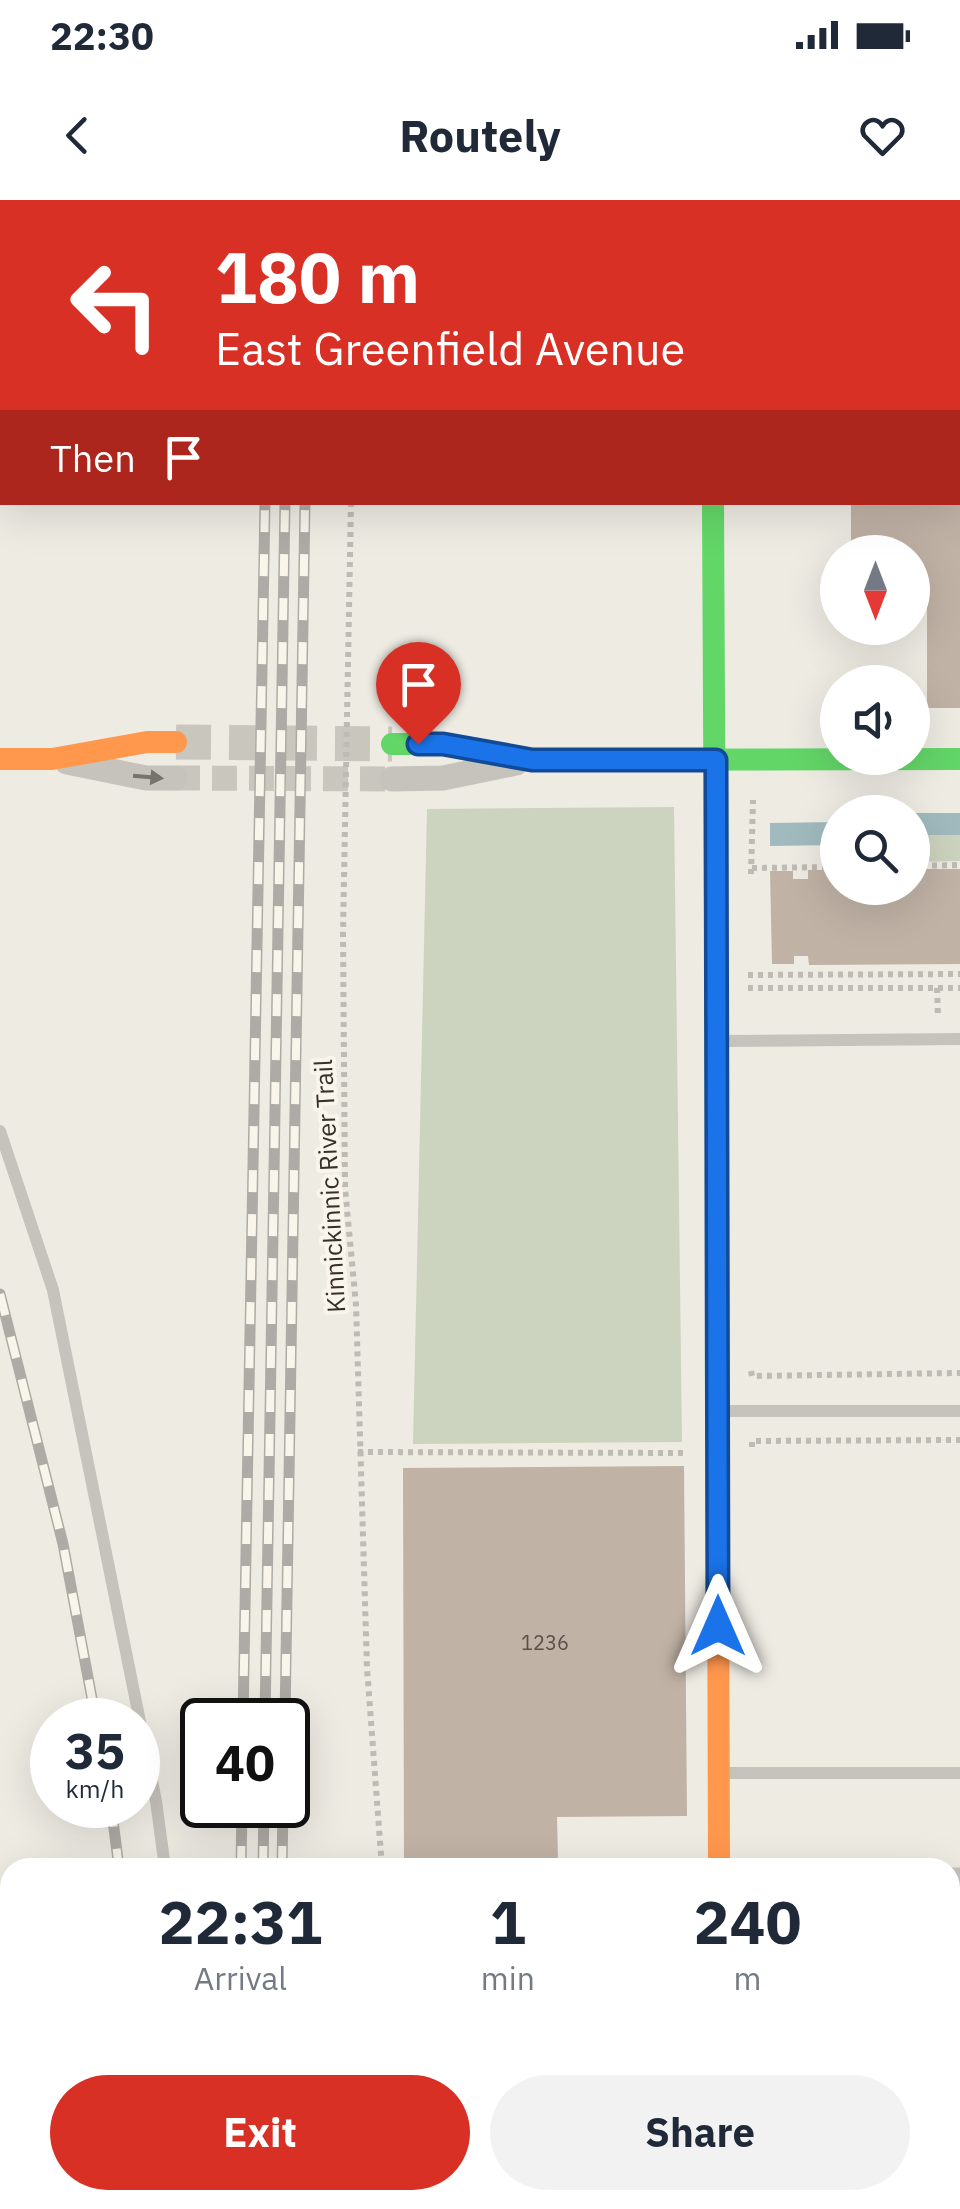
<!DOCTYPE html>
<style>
body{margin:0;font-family:"IBM Plex Sans",sans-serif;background:#f2f2f3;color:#1f2937;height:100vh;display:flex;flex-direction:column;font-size:38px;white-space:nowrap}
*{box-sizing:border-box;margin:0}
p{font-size:32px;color:#747a83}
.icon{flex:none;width:55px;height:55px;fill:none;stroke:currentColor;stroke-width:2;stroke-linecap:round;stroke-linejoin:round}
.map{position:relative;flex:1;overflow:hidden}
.drawer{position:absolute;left:0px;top:1658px;width:960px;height:352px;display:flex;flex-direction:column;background:#fff;border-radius:30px 30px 0 0;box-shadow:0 10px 40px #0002}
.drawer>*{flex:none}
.hud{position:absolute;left:0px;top:0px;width:960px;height:305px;box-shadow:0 10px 40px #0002;background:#d93025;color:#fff;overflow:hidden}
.needle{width:65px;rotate:180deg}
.controls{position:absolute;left:820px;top:335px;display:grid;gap:20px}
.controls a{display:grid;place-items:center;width:110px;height:110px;border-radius:50%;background:#fff;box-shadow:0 10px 40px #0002;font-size:50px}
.speed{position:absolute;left:30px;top:1498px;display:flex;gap:20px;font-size:50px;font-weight:700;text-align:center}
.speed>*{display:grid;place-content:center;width:130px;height:130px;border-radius:50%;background:#fff;box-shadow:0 10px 40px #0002;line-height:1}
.speed small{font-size:25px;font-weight:400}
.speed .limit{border:5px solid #111;border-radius:15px;background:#fff;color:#111}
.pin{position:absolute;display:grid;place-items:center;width:85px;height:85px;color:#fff;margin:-102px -42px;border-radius:50% 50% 50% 0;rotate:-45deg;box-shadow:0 0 10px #0007}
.pin .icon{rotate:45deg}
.me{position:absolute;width:110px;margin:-55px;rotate:0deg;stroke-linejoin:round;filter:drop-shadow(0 0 8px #0008)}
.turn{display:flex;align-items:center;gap:35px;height:210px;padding:0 50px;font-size:45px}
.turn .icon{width:130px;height:130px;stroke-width:2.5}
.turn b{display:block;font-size:70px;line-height:85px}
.then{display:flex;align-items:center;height:95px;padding:0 50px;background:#0003;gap:20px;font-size:38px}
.eta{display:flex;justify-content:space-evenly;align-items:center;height:170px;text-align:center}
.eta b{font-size:60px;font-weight:700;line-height:70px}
.button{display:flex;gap:20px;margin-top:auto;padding:20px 50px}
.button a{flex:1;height:115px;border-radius:60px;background:#d93025;color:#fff;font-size:40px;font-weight:700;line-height:115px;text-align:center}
.button a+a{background:#f2f2f3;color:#1f2937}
.status{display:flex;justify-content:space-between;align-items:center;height:70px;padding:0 50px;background:#fff;direction:ltr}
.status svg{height:28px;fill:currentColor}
header{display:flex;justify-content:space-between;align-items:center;height:130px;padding:0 50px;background:#fff;font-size:45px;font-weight:700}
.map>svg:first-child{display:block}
.green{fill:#ccd3be}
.water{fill:#a0babe}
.building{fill:#c0b2a5}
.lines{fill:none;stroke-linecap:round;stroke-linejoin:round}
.street-tunnel{stroke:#c9c6be;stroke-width:25;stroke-dasharray:25 12;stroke-linecap:butt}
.secondary-tunnel{stroke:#c9c6be;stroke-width:35;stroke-dasharray:35 18;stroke-linecap:butt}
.path{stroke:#bfbbb4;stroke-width:6;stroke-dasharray:5 5;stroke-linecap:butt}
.lane{stroke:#c6c2bc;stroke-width:12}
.street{stroke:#c6c2bc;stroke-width:25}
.fast{stroke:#63d668;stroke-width:22}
.slow{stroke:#ff974d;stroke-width:22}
.rail-casing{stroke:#aeaba6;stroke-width:11}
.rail{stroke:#f9f5eb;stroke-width:8;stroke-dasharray:22;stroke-linecap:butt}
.oneway{fill:#77726c}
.route-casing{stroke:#114b97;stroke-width:25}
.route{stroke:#1a73e8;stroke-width:18}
.labels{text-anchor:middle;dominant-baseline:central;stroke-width:8;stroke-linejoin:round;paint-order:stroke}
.number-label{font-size:20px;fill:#595049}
.street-label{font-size:25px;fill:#37302a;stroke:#f9f5eb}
</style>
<div class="status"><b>22:30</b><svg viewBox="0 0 49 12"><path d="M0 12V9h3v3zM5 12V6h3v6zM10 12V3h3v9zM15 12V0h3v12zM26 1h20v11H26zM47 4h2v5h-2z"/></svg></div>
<header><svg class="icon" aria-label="back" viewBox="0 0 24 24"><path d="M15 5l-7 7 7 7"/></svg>Routely<svg class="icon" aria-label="heart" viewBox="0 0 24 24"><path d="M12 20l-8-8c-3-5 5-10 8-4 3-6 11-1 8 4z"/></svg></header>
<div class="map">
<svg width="960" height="2009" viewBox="0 0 960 2009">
<rect width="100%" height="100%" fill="#eeebe3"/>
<path class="green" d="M674,607L682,1242L413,1244L427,609Z
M912,635H960V661L913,662Z"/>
<path class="water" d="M913,613H960V635H913Z
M837,622V645L770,646V623Z"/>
<path class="building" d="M851,302H960V508H927V376H912V352H851Z
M912,669H960V764L809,765L808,756H794V764H772L770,671H793V679H808V670H838V688H912Z
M684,1266L687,1616L557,1617L558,1660L404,1661L403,1268Z
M950,1981H960V2009H777V2000H950Z
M421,2000H662V2009H421Z"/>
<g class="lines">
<path class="street-tunnel" d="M175,578L392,579"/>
<path class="secondary-tunnel" d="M176,542L392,544"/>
<path class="path" d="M356,2V0
M351,302L343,733L345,988L356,1105L367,1468L382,1668
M912,666L960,665
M752,668L838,667
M751,674L753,600
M748,775L960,774
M748,788H960
M937,788L938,818
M751,1171L752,1176L960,1173
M752,1247V1241L960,1240
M358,1252L686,1253
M393,2000V2009"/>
<path class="lane" d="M719,841L960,839
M0,931L53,1090L156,1601L165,1668
M718,1211H960
M723,1573H960
M950,1913H957L955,1680
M950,1965H960
M192,2000L193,2009"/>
<path class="street" d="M711,0V2
M958,9H960
M67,562L146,578H175
M392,579L443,578L516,563
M950,1680H960
M720,2000V2009"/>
<path class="fast" d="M713,302L718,1331
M392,544H443L532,560L960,559"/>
<path class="slow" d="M0,559H52L147,542H176
M718,1331L719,1668"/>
<defs>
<path id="rail" d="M270,2V0
M290,2V0
M310,2V0
M0,1094L63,1344L96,1520
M243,1520L265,302
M265,1520L285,302
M285,1520L305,302
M111,1605L119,1668
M241,1668L242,1605
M263,1668L264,1605
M282,1668L283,1605
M151,2000V2009
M173,2000L174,2009
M237,2000L238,2009
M259,2000V2009
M279,2000V2009"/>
</defs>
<use href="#rail" class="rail-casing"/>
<use href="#rail" class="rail"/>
</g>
<defs><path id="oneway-solid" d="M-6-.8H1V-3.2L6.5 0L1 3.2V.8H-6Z" transform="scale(2.5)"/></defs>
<use class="oneway" href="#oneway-solid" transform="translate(148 577) rotate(5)"/>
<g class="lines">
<defs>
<path id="route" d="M418,544H443L532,560H716L718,1426"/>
</defs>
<use href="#route" class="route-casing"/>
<use href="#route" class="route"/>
</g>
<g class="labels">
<g class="number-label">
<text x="545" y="1442">1236</text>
</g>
<g class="street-label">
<text transform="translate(329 986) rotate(-93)">Kinnickinnic River Trail</text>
</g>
</g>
</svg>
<div class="controls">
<a><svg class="needle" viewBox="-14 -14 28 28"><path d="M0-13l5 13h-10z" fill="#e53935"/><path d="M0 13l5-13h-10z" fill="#747a83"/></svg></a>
<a><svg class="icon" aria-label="sound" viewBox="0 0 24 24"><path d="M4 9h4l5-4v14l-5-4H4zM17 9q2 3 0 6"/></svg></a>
<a><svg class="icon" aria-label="search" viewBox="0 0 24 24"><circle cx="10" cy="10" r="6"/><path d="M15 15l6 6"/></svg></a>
</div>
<div class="speed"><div>35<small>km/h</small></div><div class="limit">40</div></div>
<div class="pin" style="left:418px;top:544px;background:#d93025"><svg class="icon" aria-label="arrive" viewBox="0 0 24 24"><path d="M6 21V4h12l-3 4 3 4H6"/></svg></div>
<svg class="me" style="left:718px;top:1426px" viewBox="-20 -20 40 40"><path d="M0-17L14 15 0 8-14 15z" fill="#1a73e8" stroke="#fff" stroke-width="4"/></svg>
<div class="hud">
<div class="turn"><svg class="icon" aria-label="left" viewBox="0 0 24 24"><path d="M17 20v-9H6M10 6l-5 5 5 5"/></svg><div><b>180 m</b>East Greenfield Avenue</div></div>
<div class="then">Then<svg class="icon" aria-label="arrive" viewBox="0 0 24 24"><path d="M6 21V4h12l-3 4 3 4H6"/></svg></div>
</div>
<section class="drawer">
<div class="eta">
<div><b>22:31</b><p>Arrival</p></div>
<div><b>1</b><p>min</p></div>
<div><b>240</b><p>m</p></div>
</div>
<div class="button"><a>Exit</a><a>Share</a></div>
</section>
</div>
